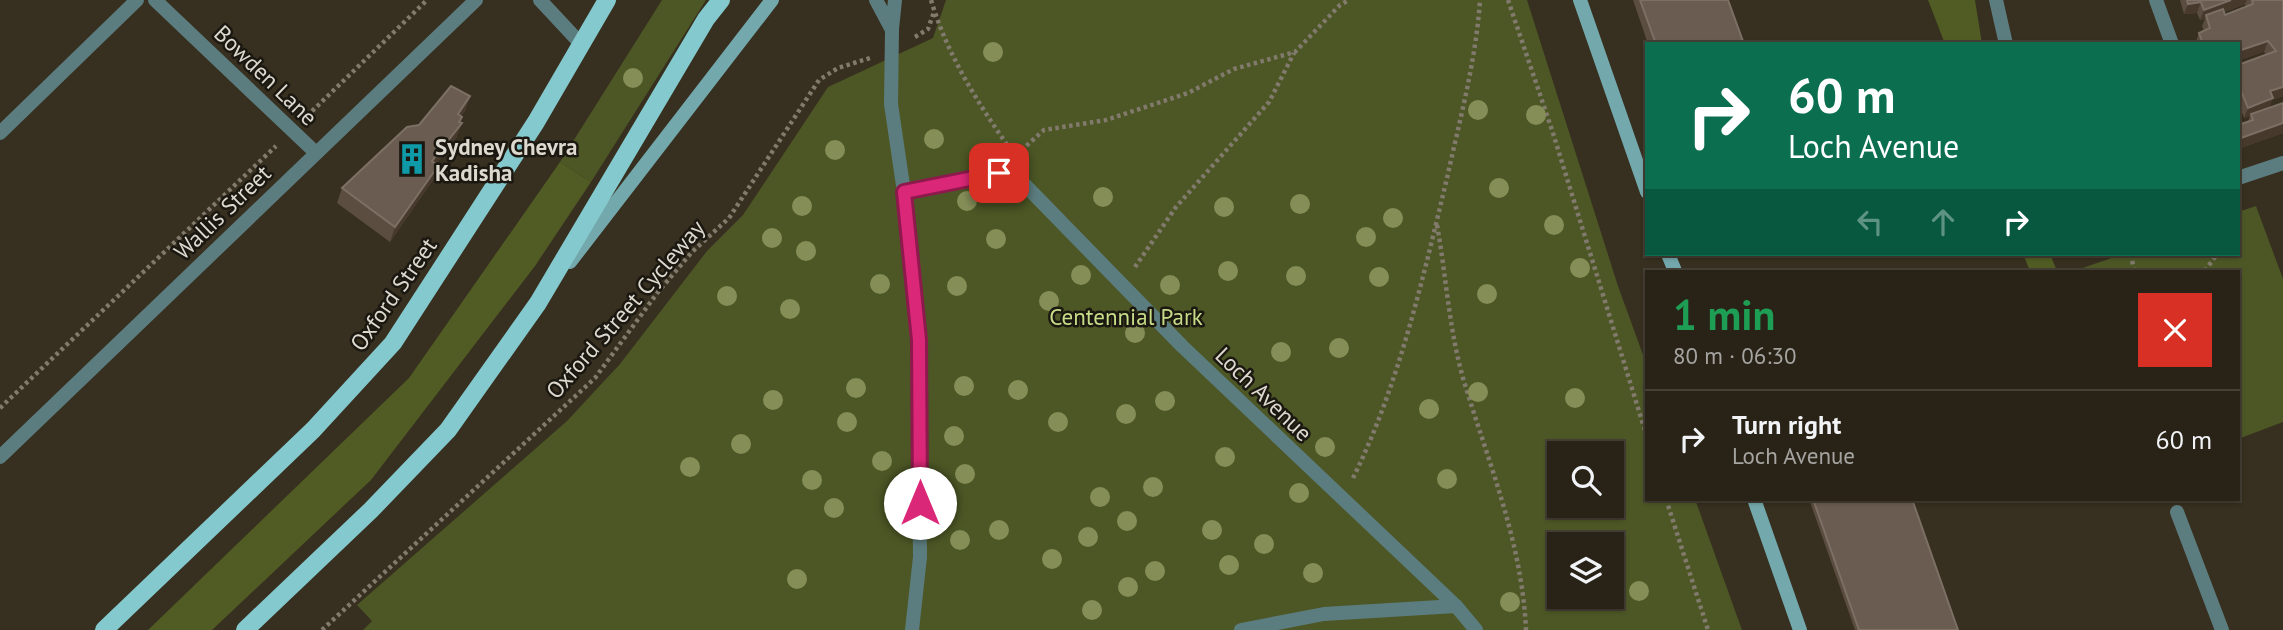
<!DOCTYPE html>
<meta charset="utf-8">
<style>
body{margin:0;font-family:"PT Sans",sans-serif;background:#352f24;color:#f1f3f6;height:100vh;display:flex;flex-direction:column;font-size:26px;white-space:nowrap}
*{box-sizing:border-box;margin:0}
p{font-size:23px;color:#a5a4a1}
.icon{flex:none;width:38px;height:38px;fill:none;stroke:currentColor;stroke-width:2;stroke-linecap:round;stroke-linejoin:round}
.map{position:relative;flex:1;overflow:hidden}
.details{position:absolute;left:1645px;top:270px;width:595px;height:231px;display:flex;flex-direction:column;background:#292317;border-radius:0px;box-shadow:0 2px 5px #0004,0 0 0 2px #454036}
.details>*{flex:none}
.guide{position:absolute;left:1645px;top:42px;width:595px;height:214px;border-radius:0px;box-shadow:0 2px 5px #0004,0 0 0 2px #454036;background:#0b6e4f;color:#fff;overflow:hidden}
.buttons{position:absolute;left:1547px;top:441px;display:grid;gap:14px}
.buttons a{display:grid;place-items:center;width:77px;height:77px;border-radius:0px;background:#292317;box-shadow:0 2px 5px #0004,0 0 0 2px #454036;font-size:35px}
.pin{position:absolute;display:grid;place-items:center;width:60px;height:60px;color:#fff;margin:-30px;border-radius:14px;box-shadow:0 4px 10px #0006}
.me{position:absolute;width:77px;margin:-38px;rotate:0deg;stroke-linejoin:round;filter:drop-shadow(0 0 5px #0008)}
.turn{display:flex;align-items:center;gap:24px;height:147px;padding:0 28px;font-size:32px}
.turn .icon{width:91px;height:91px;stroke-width:2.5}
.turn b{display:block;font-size:49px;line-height:60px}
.lanes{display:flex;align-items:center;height:66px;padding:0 28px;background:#0003;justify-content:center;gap:35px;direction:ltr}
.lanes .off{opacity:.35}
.round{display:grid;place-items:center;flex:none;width:74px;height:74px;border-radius:0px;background:#352f24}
.headline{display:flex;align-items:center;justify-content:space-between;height:119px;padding:0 28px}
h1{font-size:42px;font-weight:600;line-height:52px;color:#1e9e55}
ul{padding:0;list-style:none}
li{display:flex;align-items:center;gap:21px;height:98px;padding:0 28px;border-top:2px solid #454036}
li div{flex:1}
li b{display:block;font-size:26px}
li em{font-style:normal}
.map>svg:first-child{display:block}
.green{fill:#4c5725;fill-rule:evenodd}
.forest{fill:#505c23}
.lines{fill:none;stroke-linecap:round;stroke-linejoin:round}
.path{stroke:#817a6d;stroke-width:4.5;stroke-dasharray:3.5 3.5;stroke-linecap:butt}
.service{stroke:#5c7d7f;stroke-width:14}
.minor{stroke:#5c7d7f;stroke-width:14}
.secondary{stroke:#73a8ac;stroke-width:14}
.primary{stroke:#84c9ce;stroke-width:18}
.tree{fill:#868e58}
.wall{fill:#5c4d41;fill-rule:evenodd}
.shaded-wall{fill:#473a2d}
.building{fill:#6a5c50;stroke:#7c6f64;stroke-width:2}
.route-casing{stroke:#8e194d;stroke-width:18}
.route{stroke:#db2777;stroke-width:12}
.labels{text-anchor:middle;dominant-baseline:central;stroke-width:5;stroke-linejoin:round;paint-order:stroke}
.street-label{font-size:23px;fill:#ded9cf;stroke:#1b1811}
.poi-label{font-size:23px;font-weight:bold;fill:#ded9cf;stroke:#1b1811;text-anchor:start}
.park-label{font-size:23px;fill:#c7dc87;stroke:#1b1811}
</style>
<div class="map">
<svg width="2283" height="630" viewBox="0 0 2283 630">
<rect width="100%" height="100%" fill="#372f1f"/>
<path class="green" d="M662,0H706L591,182L560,162Z
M946,0H1527L1618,286L1647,366V499H1695L1742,630H363L372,621L357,605L567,421L620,364L707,251L743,215L828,87L933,38ZM1559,453H1612V506H1559ZM1559,544H1612V597H1559Z
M2256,206L2283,279V422L2238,439V271H2074L2123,254H2238V212Z"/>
<path class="forest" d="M1928,0H1975L1982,44H1945Z
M560,162L591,182L535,266L371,480L212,630H148L409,378Z
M2023,254H2050L2057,271H2030Z"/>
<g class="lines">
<path class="path" d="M931,0C948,57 978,103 1012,152
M1508,0L1552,130L1647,437
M915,37L928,29L934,12
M307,116L427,0
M1016,155L1044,130L1106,120L1188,93L1234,69L1295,52L1340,5L1349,0
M1437,225C1446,275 1449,329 1463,378C1488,462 1522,541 1526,630
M2131,254L2134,271
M1135,267L1176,207L1269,102L1294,53
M2205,271L2217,254
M0,408L276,146
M1353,478C1399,385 1423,278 1447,178C1460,119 1476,60 1480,0
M1666,499L1708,630
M322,630L595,378L658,292L692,252L729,218L819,80L838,68L870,58"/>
<path class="service" d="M876,0L892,30
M2156,0L2172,44
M892,29L895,0"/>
<path class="minor" d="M155,0L316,153
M540,0L581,44
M1996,0L2006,44
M892,30L891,104L904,192L918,340L920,557L912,630
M0,133L137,0
M2238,178L2283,163
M904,192L999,173L1025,185L1182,346L1456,606L1476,630
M0,457L476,0
M2177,512L2222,630
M1241,630L1324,614L1456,606"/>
<path class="secondary" d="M1580,0L1647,192
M1668,254L1675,271
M570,262L772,0
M1754,499L1800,630"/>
<path class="primary" d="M104,630L313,430L393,343L536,122L607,0
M245,630L371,510L448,430L538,303L706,19L721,0"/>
</g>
<g class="tree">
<circle cx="993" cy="52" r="10"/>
<circle cx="633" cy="78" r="10"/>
<circle cx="1478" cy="110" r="10"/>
<circle cx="1536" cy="115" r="10"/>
<circle cx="934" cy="139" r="10"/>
<circle cx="835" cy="150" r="10"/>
<circle cx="1499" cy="188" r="10"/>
<circle cx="1103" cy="197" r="10"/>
<circle cx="967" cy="201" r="10"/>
<circle cx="1300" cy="204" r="10"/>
<circle cx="802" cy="206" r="10"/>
<circle cx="1224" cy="207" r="10"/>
<circle cx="1393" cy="218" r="10"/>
<circle cx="1554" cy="225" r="10"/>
<circle cx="1366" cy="237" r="10"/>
<circle cx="772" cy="238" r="10"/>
<circle cx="996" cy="239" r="10"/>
<circle cx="806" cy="251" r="10"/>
<circle cx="1580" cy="268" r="10"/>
<circle cx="1228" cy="271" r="10"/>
<circle cx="1081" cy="275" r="10"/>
<circle cx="1296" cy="276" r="10"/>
<circle cx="1379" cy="277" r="10"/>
<circle cx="880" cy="284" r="10"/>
<circle cx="1170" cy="285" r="10"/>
<circle cx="957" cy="286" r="10"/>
<circle cx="1487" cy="294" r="10"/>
<circle cx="727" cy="296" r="10"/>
<circle cx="1049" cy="301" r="10"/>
<circle cx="790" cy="309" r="10"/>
<circle cx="1135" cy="333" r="10"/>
<circle cx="1339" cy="348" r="10"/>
<circle cx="1281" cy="352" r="10"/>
<circle cx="964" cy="386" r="10"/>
<circle cx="856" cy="388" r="10"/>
<circle cx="1018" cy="390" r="10"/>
<circle cx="1478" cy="392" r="10"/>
<circle cx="1575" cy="398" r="10"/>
<circle cx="773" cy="400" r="10"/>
<circle cx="1165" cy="401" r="10"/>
<circle cx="1429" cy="409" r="10"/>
<circle cx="1126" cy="414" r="10"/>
<circle cx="847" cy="422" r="10"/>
<circle cx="1058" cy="422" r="10"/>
<circle cx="954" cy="436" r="10"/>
<circle cx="741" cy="444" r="10"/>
<circle cx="1325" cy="447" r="10"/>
<circle cx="1225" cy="457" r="10"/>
<circle cx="882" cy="461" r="10"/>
<circle cx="690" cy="467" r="10"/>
<circle cx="965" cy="474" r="10"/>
<circle cx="1447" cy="479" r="10"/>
<circle cx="812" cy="480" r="10"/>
<circle cx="1153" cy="487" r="10"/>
<circle cx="1299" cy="493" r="10"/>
<circle cx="1100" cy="497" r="10"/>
<circle cx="834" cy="508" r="10"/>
<circle cx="1127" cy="521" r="10"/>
<circle cx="999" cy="530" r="10"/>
<circle cx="1212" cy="530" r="10"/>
<circle cx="1088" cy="537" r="10"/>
<circle cx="960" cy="540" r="10"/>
<circle cx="1264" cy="544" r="10"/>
<circle cx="1052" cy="559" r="10"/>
<circle cx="1229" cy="565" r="10"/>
<circle cx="1155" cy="571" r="10"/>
<circle cx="1313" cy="573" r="10"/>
<circle cx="797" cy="579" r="10"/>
<circle cx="1128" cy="587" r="10"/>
<circle cx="1639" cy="591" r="10"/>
<circle cx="1510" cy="602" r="10"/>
<circle cx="1092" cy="610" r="10"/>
</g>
<path class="wall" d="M1633,0H1728L1744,44H1648Z
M2180,0H2283V96L2272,100L2269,108L2283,103V133L2238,149L2250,116L2244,118L2238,102V65L2266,54L2264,52L2238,44H2195L2199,33L2204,31L2202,26L2205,19L2200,20L2197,13L2184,14ZM2245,4L2246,7L2225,15L2224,12Z
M470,96L465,111L461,116L460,122L462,123L456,138L436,164L433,180L390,242L337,203L342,188L419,125Z
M1809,499H1912L1958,630H1855Z"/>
<path class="shaded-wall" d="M2231,0H2247L2245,4L2207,18L2206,15L2205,19L2200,20L2204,10Z
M2201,2L2197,13L2184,14L2188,4Z
M2268,41L2264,52L2238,61V51Z
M2283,87V96L2272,100L2269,109L2251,114L2250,116L2244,118L2248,108L2270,91Z
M470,96L465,111L453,129L458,114Z
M462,117L458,128L462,123L456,138L427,176L432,161Z
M2283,123V133L2238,149V139Z
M438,166L433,180L390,242L395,227Z"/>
<path class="building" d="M1640,0H1728L1744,44H1656Z
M2187,0H2231L2204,10L2201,2L2188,4Z
M2252,0H2283V87L2270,91L2273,98L2248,108L2238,83V65L2276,51L2268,41L2238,51V44H2203L2199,33L2210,28L2206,15L2223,9L2225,15L2253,4Z
M451,86L470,96L458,114L462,117L459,122L462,123L432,161L438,166L395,227L342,188L407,127L419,125Z
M2283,103V123L2238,139V125L2253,120L2251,114Z
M1813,499H1912L1958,630H1859Z"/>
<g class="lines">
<defs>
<path id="route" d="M920,503L919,340L904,192L999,173"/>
</defs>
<use href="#route" class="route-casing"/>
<use href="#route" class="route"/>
</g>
<defs>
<symbol id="building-bare" viewBox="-9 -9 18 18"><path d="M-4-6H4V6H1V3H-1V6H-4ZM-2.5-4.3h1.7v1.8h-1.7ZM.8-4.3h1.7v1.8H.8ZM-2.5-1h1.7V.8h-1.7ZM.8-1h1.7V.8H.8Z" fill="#0f9aa8" stroke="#1b1811" stroke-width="2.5" paint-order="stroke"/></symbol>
</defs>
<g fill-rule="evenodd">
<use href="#building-bare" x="390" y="137" width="44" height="44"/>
</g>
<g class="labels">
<g class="street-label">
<text transform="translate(266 75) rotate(44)">Bowden Lane</text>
<text transform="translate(222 212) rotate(-44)">Wallis Street</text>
<text transform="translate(393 294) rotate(-55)">Oxford Street</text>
<text transform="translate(625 309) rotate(-49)">Oxford Street Cycleway</text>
<text transform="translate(1264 394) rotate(44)">Loch Avenue</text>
</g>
<g class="poi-label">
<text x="435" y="146">Sydney Chevra<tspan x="435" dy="26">Kadisha</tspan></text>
</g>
<g class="park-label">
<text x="1126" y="316">Centennial Park</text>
</g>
</g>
</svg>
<div class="buttons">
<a><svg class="icon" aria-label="search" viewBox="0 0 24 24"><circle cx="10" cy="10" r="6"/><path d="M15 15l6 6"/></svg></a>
<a><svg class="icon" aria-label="layers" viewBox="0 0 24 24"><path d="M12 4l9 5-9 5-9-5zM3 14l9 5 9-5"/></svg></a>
</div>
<div class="pin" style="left:999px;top:173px;background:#d93025"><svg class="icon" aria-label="arrive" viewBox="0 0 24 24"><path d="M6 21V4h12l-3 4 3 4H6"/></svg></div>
<svg class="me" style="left:920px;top:503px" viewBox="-20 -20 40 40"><circle r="19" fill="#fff"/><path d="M0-13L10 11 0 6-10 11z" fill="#db2777"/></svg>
<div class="guide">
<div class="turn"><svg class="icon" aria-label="right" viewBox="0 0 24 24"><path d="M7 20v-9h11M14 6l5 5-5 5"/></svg><div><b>60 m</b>Loch Avenue</div></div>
<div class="lanes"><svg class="icon off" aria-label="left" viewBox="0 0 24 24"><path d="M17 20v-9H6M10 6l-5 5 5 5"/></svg><svg class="icon off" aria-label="ahead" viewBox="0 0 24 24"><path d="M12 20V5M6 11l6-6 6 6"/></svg><svg class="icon" aria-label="right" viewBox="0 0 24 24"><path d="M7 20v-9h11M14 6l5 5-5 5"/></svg></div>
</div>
<section class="details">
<div class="headline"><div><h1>1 min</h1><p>80 m · 06:30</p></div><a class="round" style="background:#d93025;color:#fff"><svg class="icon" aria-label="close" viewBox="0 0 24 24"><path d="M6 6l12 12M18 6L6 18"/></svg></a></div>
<ul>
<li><svg class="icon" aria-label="right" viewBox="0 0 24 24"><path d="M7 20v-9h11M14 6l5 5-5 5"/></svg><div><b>Turn right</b><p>Loch Avenue</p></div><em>60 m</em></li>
</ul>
</section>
</div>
